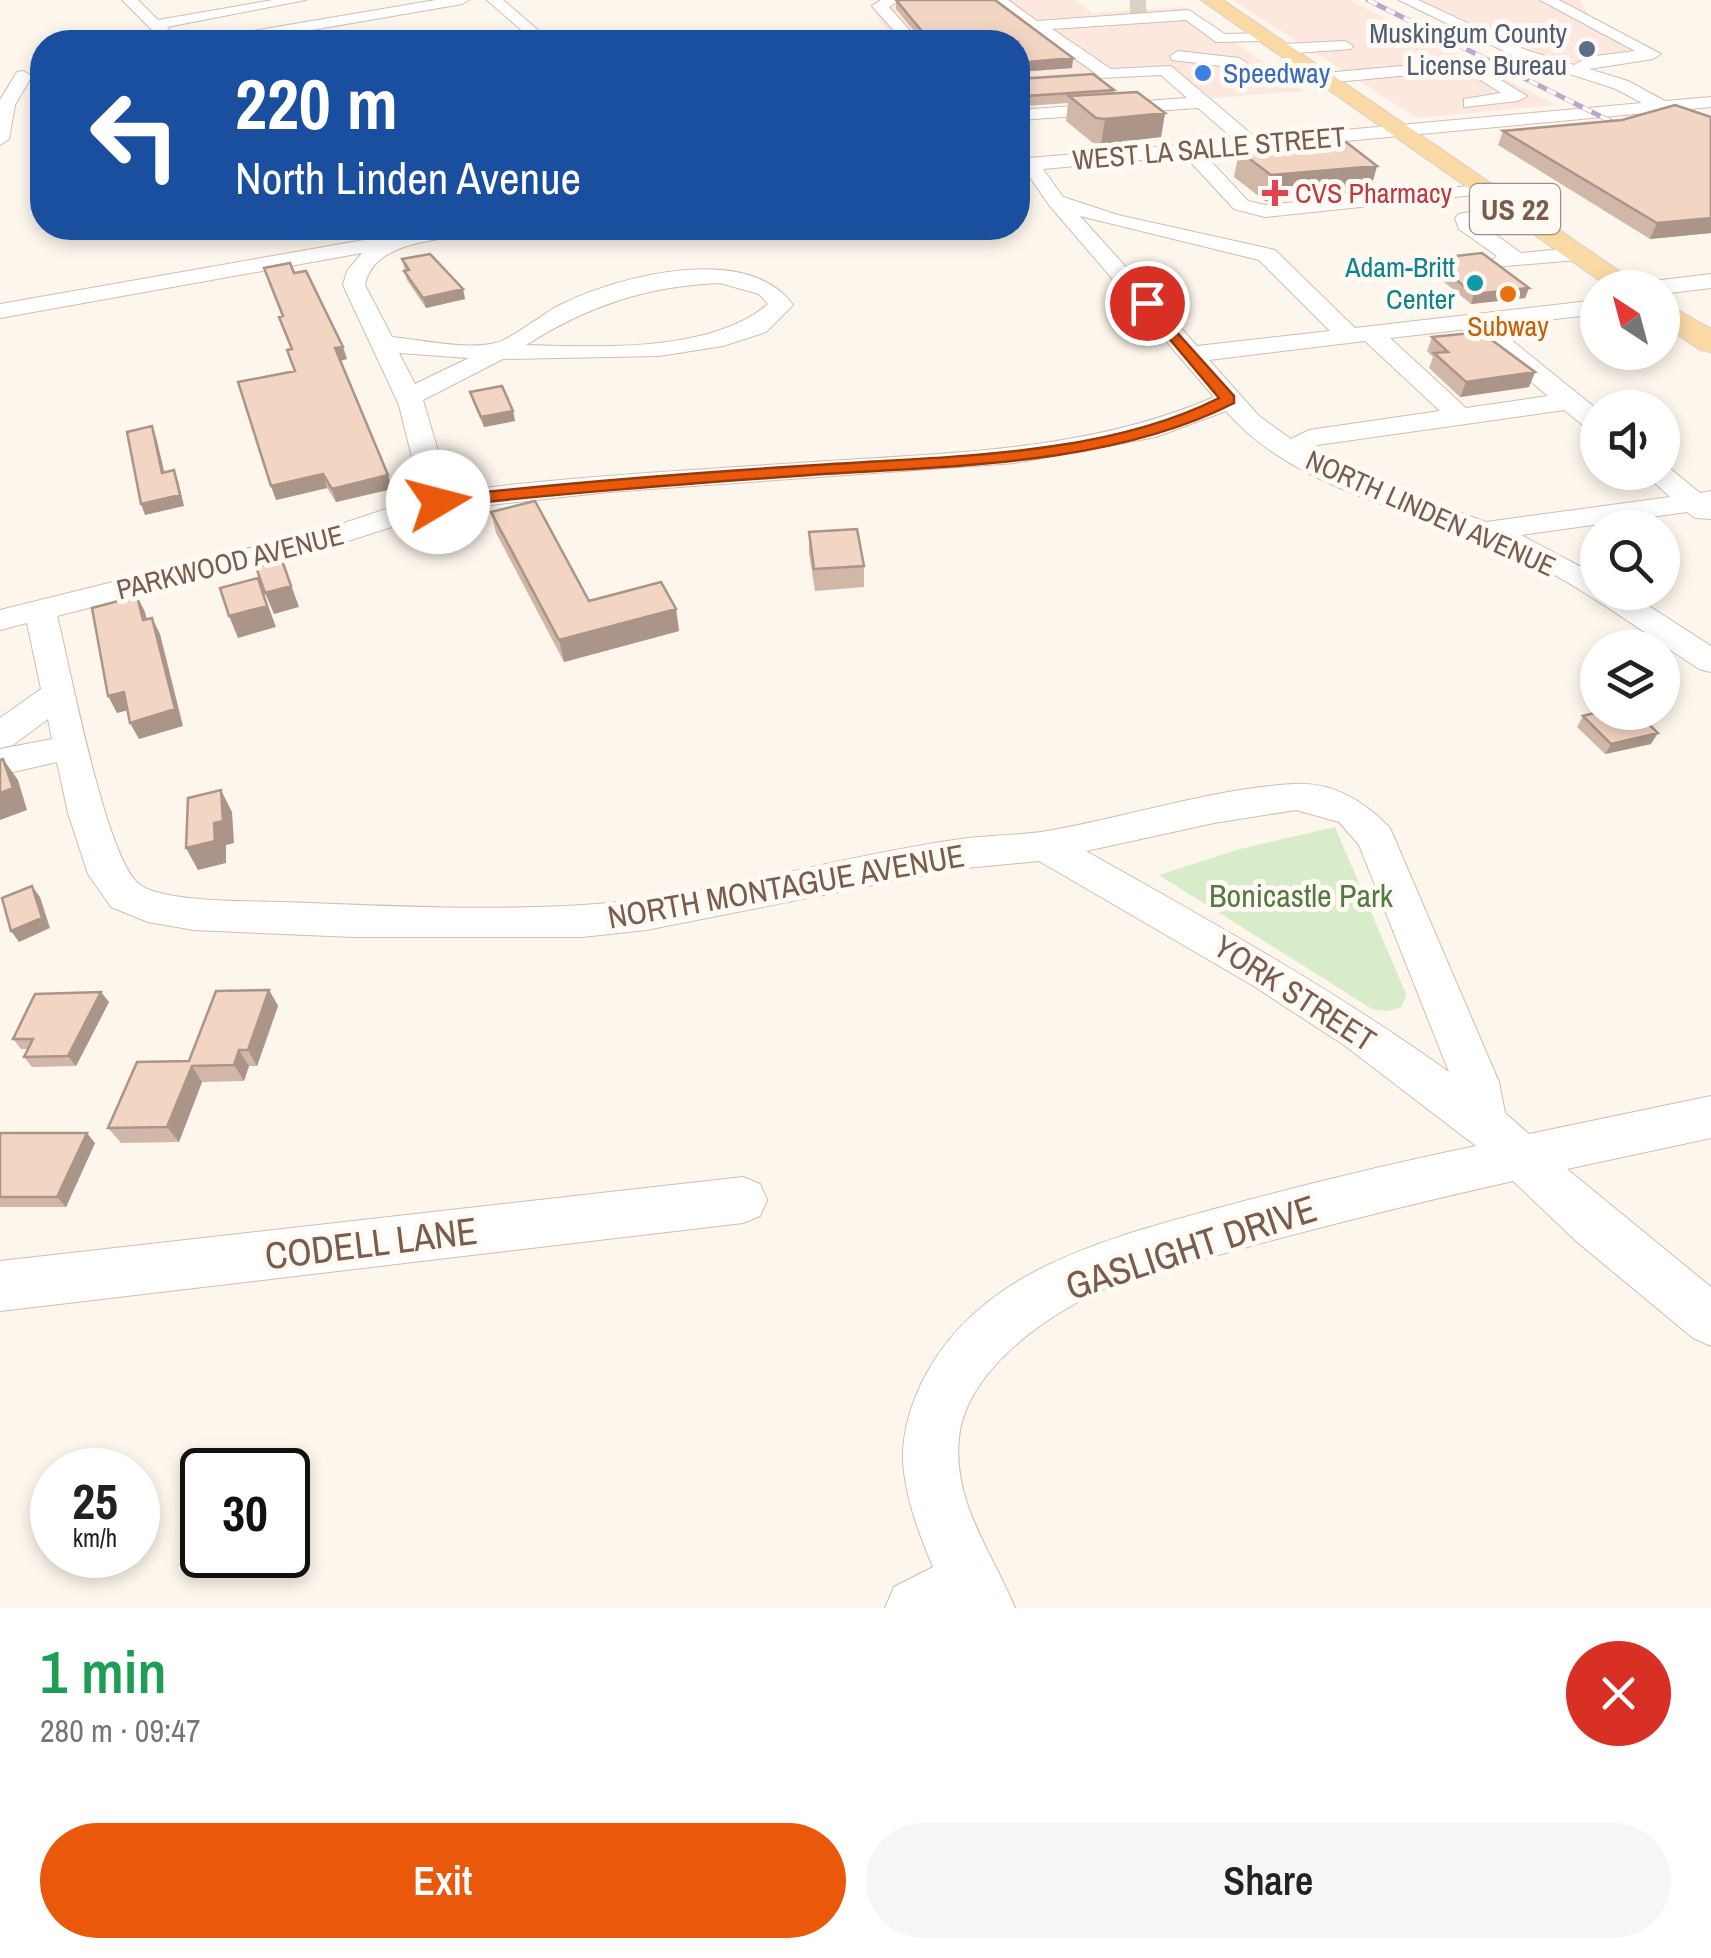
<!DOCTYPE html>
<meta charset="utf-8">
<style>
body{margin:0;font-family:"Archivo Narrow",sans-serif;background:#f6f6f6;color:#222;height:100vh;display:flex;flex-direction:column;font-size:38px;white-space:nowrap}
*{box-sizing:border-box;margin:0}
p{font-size:32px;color:#767676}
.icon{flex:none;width:55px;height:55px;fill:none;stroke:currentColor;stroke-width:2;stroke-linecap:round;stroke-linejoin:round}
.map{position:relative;height:1608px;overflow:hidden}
.sheet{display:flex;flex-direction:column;background:#fff;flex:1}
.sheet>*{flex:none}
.guide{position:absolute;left:30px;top:30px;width:1000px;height:210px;border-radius:40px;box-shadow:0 5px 15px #0003;background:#1a4fa0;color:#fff;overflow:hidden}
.needle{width:65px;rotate:324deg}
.tools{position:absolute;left:1580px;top:270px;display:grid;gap:20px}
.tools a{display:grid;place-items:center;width:100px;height:100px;border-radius:50%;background:#fff;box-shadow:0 5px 15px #0003;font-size:50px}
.speed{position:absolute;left:30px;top:1448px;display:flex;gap:20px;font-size:50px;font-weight:700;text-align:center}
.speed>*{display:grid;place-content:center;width:130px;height:130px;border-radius:50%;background:#fff;box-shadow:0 5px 15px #0003;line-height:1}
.speed small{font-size:25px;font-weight:400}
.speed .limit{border:5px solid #111;border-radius:15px;background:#fff;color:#111}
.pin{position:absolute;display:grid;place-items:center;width:85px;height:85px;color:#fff;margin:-42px;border:5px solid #fff;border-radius:50%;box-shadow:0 2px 10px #0007}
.me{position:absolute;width:110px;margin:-55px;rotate:82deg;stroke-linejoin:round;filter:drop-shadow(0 0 8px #0008)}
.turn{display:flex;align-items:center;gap:35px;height:210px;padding:0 40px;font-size:45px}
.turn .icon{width:130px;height:130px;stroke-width:2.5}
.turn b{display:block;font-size:70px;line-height:85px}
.round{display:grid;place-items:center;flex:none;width:105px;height:105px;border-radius:52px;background:#f6f6f6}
.overview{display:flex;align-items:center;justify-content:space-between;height:170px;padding:0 40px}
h1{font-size:60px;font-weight:600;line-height:75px;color:#1e9e55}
.button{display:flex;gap:20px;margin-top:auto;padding:20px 40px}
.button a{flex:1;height:115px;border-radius:60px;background:#ea580c;color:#fff;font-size:40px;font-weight:600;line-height:115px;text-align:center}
.button a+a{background:#f6f6f6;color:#222}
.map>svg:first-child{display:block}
.commercial{fill:#fde8e0}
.green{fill:#d8ecc9}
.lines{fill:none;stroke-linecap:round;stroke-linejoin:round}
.minor-tunnel{stroke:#dcd0c4;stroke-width:16;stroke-dasharray:16 9;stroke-linecap:butt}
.minor-casing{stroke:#d1beb0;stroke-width:2}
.major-casing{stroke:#dad1cd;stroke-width:2}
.minor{fill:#fff;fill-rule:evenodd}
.major{fill:#fbd9a5;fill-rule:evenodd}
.rail-casing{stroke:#b9a8c9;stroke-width:5}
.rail{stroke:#fffaf3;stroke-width:4;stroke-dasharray:10;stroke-linecap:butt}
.wall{fill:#d1b7a8}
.shaded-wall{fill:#aa9588}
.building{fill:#f3d5c3;stroke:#aa9588;stroke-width:2.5}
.route{fill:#ea580c;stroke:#983908;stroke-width:2.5}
.service-dot{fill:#5c6f8a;stroke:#fffaf3;stroke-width:4}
.shop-dot{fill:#3f7fe0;stroke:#fffaf3;stroke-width:4}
.health-dot{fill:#e0444e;stroke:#fffaf3;stroke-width:4}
.culture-dot{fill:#0f9aa8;stroke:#fffaf3;stroke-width:4}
.food-dot{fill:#e8710a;stroke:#fffaf3;stroke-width:4}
.labels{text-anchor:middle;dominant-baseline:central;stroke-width:10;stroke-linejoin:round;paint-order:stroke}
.far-service-label{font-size:28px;fill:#4e5e75;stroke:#fffaf3;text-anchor:end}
.far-shop-label{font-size:28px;fill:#366cbe;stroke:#fffaf3;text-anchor:start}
.far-street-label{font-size:28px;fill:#7a5c4d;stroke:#fffaf3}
.far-health-label{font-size:28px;fill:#be3a42;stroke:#fffaf3;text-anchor:start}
.far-culture-label{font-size:28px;fill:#0d838f;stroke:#fffaf3;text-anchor:end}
.far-food-label{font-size:28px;fill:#c56008;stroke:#fffaf3}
.shield{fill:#fffaf3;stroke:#a28b7f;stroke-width:2.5}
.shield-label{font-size:30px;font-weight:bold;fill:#7a5c4d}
.street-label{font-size:32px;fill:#7a5c4d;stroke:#fffaf3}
.park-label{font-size:32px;fill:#537a41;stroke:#fffaf3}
.near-street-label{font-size:38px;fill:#7a5c4d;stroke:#fffaf3}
</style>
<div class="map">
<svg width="1711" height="1608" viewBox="0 0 1711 1608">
<rect width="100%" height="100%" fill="#fdf6ec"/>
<path class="commercial" d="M878,0H1076L1092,13L1184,7L1304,91L1212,98L1172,67L1018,79V42H894L870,5Z
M1232,0H1350L1556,105L1417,118Z
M1420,0H1579L1592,20L1662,53L1655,58L1607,64L1558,61Z"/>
<path class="green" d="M1335,827L1406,994L1402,1007L1388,1011L1372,1009L1159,875L1240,849Z"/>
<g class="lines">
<path class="minor-tunnel" d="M1130,6L1148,5"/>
<defs>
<path id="minor" d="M122,0H138L158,20L273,0H306L167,27L179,42H164Z
M436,0H469L462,4L242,42H209L217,37Z
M487,0H503L552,42H535Z
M881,0H900L889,7L920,42H904L872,6Z
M992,0H1008L1037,21L1189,10L1225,34L1270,33V39L1264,41L1216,42L1186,20L1052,29L1111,69L1171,66L1256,138L1642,103L1616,89L1514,56L1399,0H1418L1526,50L1574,65L1588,57L1635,51L1540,0H1559L1661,54L1653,59L1589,69L1628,81L1665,101L1711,97V107L1204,154L1248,201L1265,205L1491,184L1494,188L1484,194L1265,217L1234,209L1185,156L1043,169L1063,197L1118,215L1275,250L1355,328L1598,300V314L1494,326L1598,410V432L1589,430L1564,410L1317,445L1310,450L1381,483L1486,522L1670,497L1643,472H1662V465L1667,466L1700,493L1711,491V519L1695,518L1687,512L1521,535L1598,576V592H1627L1711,646V672L1699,669C1636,627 1573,580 1504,549C1412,509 1294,490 1226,411L1156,437L1015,463L609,492L445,510L348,541L57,616C70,666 105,857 139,884C162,903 254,901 285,902C383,906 485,911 583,905C708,897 830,858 954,840C985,835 1017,836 1047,831C1129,817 1210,789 1294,784C1333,782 1364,801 1390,828L1499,1082L1505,1113L1529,1134L1711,1096V1138L1567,1169L1711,1287V1346L1693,1338L1576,1241L1513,1181C1411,1204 1311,1229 1211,1257C1175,1268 1136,1275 1102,1290C1045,1316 967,1370 959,1437C952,1502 992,1552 1015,1608H885L894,1587L933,1567C920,1536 908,1505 904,1472C900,1441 908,1413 921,1384C976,1270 1106,1239 1218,1208C1303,1185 1389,1164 1476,1146L1344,1045L1252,985L1039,861L955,869L646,930L582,937H353L194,930L148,922L111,907L88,874L68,813L57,762L0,775V749L52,739L48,719L13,745L0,748V718L41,689L27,623L0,630V610L326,529L422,497L399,405L343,285L347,271L362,253L0,318V304L432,228H475L473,233C438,241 373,241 365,285L392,337C422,340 461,349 491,344C511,341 544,312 564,303C623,275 748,243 793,305L766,332L723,346L659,356L503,359L423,400L450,492C580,475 711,469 843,460C969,452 1097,448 1214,397L1049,205L1025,170L1018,171V159L1235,140L1198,108L1018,120V110L1187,98L1161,75L1101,78C1067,49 1022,34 992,0ZM1080,216L1259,260L1330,331L1197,346ZM720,283L759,294L768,304C712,353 597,347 526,345C587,306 647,286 720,283ZM1468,329L1548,396L1466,408L1390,338ZM1365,341L1440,411L1309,430L1291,439L1259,416L1209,360ZM399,353L469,358L415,384ZM1296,810L1339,822L1359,845L1449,1072C1333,989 1210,921 1086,851L1214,823Z
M1345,41L1353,46L1351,49L1283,54L1275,49L1283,44Z
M1178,51L1239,58L1247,63L1239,68L1172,60L1170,56Z
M1468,60L1527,96L1518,101L1464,107V99L1501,93L1465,70L1324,83L1315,78L1324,73Z
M23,71L32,76L15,105L9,139L0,145V100L17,72Z
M1515,203L1525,209L1522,213L1478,222L1521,253L1581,247L1592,254L1589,259L1493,267L1490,262L1497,256L1459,229L1455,218L1459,214Z
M1711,274V288L1662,294V288H1642L1653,281Z
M743,1177L760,1184L767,1200L760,1216L743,1223L0,1311V1261Z"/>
<path id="major" d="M1201,0H1223L1644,288H1610Z
M1662,301L1711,329V352L1700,350L1662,324Z"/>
</defs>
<use href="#minor" class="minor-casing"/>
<use href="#major" class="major-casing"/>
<use href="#minor" class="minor"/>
<use href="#major" class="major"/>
<defs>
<path id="rail" d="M1368,0L1634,133"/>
</defs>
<use href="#rail" class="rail-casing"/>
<use href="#rail" class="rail"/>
</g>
<path class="wall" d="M896,0H995L1073,58L1072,68L1018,72V74V42H923L896,9Z
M1018,79L1114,90L1113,93L1165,113L1161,137L1101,144L1093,143L1066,121L1068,103L1026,106L1018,97Z
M1711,117V233L1650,239L1498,145L1503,131Z
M1239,151L1377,166L1370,191L1265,201L1234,177Z
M402,259L463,289L465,299L426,308L407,280Z
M1430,259L1529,288L1525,298L1471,304L1427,268Z
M294,273L347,359L340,361L388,475L392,489L336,502L327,488L276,500L295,371L291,349L279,317L282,316Z
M1432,337L1535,372L1529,387L1460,397L1429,368L1433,357L1427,351Z
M470,392L513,411L515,421L484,427L473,402Z
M491,512L589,601L676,609L679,631L564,662L496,533Z
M809,532L864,566V587L815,591L809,553Z
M1583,716L1651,744L1605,754L1577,727Z
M269,990L278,1006L257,1066H249L244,1081L202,1082L179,1142L121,1143L108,1128L189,1061Z
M109,1002L76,1066L32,1067L24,1057L28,1049H21L13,1039Z
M0,1136L95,1143L66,1207H0Z"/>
<path class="shaded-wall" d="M1073,58L1072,68L1018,72V63Z
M1165,113L1161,137L1101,144L1105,119Z
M1377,166L1370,191L1265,201L1271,175Z
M1711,218V233L1650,239L1657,223Z
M1529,288L1525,298L1471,304L1474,294Z
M463,289L465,299L426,308L423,298Z
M343,347L347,359L339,361L335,348Z
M1535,372L1529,387L1460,397L1466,382Z
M513,411L515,421L484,427L481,417Z
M152,426L156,437L167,483L162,473Z
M174,470L178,481L184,506L145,515L141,504Z
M323,474L327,488L276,500L271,486Z
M388,475L392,489L336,502L332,489Z
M258,578L276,627L238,638L229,616Z
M290,582L299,607L274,614L265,593Z
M137,596L145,612L151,637L143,620Z
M676,609L679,631L564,662L559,640Z
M152,618L160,634L183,726L139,739L130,723Z
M124,692L133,709L117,713L108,696Z
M1658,733L1651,744L1605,754L1611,744Z
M3,759L18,780L27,810L0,820V793Z
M221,790L232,812L234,843L226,845V863L198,870L186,848L214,823Z
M32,886L40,897L50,928L19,942L11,931Z
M269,990L278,1006L257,1066L248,1050Z
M101,992L109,1002L76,1066L68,1056Z
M239,1050L249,1066L244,1081L234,1065Z
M192,1066L202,1082L179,1142L167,1127Z
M87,1133L95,1143L66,1207L57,1197Z"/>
<path class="building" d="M896,0H995L1073,58L1018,63V70V42H931Z
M1093,74L1114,90L1027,96L1018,86V79Z
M1137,92L1165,113L1105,119L1096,118L1069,96Z
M1675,105L1711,117V218L1657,223L1503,131L1622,120Z
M1346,142L1377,166L1271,175L1239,151Z
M1482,253L1529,288L1474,294L1430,259Z
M430,254L463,289L423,298L404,271L409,270L402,259Z
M290,263L294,273L306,271L343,347L335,348L388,475L332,489L323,474L271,486L238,382L295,371L287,350L292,349L279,317L283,316L264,268Z
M1481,332L1535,372L1466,382L1434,353L1448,352L1432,337Z
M502,386L513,411L481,417L470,392Z
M152,426L162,473L174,470L180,495L141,504L127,432Z
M535,501L589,601L661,582L676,609L559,640L491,512Z
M857,529L864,566L814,569L809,532Z
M282,560L291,586L265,593L256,567Z
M258,578L267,606L229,616L220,588Z
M137,596L143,620L152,618L175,709L130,723L124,692L108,696L92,608Z
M1598,712H1636L1658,733L1611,744L1583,716Z
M3,759L13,788L0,793V760Z
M221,790L223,821L214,823L215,841L186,848L188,798Z
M32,886L42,918L11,931L2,898Z
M269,990L248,1050H239L234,1065L192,1066L167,1127L108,1128L137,1062L189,1061L216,991Z
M101,992L68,1056L24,1057L33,1039H13L35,994Z
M1,1133H87L57,1197H0V1136Z"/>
<path class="route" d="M1147,299L1234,396V403C1111,466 946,466 810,475C685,484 562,493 438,507L429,502L438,497C564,483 690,473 817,465C945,456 1103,457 1219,398L1142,306L1140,303Z"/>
<circle class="service-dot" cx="1587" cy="49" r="10"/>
<circle class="shop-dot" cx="1203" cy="73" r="10"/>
<path class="health-dot" d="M1270 178h10v10h10v10h-10v10h-10v-10h-10v-10h10z"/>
<circle class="culture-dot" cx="1475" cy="283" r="10"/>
<circle class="food-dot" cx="1508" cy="294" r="10"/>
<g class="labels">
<g class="far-service-label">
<text x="1567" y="33">Muskingum County<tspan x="1567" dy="32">License Bureau</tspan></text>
</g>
<g class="far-shop-label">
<text x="1223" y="73">Speedway</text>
</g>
<g class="far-street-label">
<text transform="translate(1209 148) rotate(-5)">WEST LA SALLE STREET</text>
<text transform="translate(1431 513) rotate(24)">NORTH LINDEN AVENUE</text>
<text transform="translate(230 562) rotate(-14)">PARKWOOD AVENUE</text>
</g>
<g class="far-health-label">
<text x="1295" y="193">CVS Pharmacy</text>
</g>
<g class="far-culture-label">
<text x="1455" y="267">Adam-Britt<tspan x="1455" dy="32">Center</tspan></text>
</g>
<g class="far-food-label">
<text x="1508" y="326">Subway</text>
</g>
<rect class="shield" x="1470" y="184" width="90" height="50" rx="8"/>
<g class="shield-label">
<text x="1515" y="209">US 22</text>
</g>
<g class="street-label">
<text transform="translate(786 886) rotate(-10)">NORTH MONTAGUE AVENUE</text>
<text transform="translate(1295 993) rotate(33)">YORK STREET</text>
</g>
<g class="park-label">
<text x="1301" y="895">Bonicastle Park</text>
</g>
<g class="near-street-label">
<text transform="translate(371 1243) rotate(-7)">CODELL LANE</text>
<text transform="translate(1191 1247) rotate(-18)">GASLIGHT DRIVE</text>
</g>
</g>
</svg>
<div class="tools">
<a><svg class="needle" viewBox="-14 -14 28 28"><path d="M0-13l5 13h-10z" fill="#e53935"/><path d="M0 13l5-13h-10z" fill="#767676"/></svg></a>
<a><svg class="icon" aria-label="sound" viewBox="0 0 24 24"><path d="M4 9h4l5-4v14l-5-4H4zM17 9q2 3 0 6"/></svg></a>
<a><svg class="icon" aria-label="search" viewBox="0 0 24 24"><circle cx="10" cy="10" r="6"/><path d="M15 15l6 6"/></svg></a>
<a><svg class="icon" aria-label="layers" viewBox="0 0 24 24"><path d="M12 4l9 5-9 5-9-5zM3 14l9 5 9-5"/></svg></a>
</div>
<div class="speed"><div>25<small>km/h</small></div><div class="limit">30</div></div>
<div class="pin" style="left:1147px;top:303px;background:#d93025"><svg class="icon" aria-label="arrive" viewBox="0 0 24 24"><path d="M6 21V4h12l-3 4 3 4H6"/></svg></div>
<svg class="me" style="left:438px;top:502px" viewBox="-20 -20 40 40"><circle r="19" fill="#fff"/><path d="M0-13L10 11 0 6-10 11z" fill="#ea580c"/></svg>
<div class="guide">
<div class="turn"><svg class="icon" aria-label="left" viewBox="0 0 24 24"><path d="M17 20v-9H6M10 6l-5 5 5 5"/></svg><div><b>220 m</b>North Linden Avenue</div></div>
</div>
</div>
<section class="sheet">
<div class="overview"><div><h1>1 min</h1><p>280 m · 09:47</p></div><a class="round" style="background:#d93025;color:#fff"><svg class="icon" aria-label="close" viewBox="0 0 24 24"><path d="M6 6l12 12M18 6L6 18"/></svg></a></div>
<div class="button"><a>Exit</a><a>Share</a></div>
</section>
